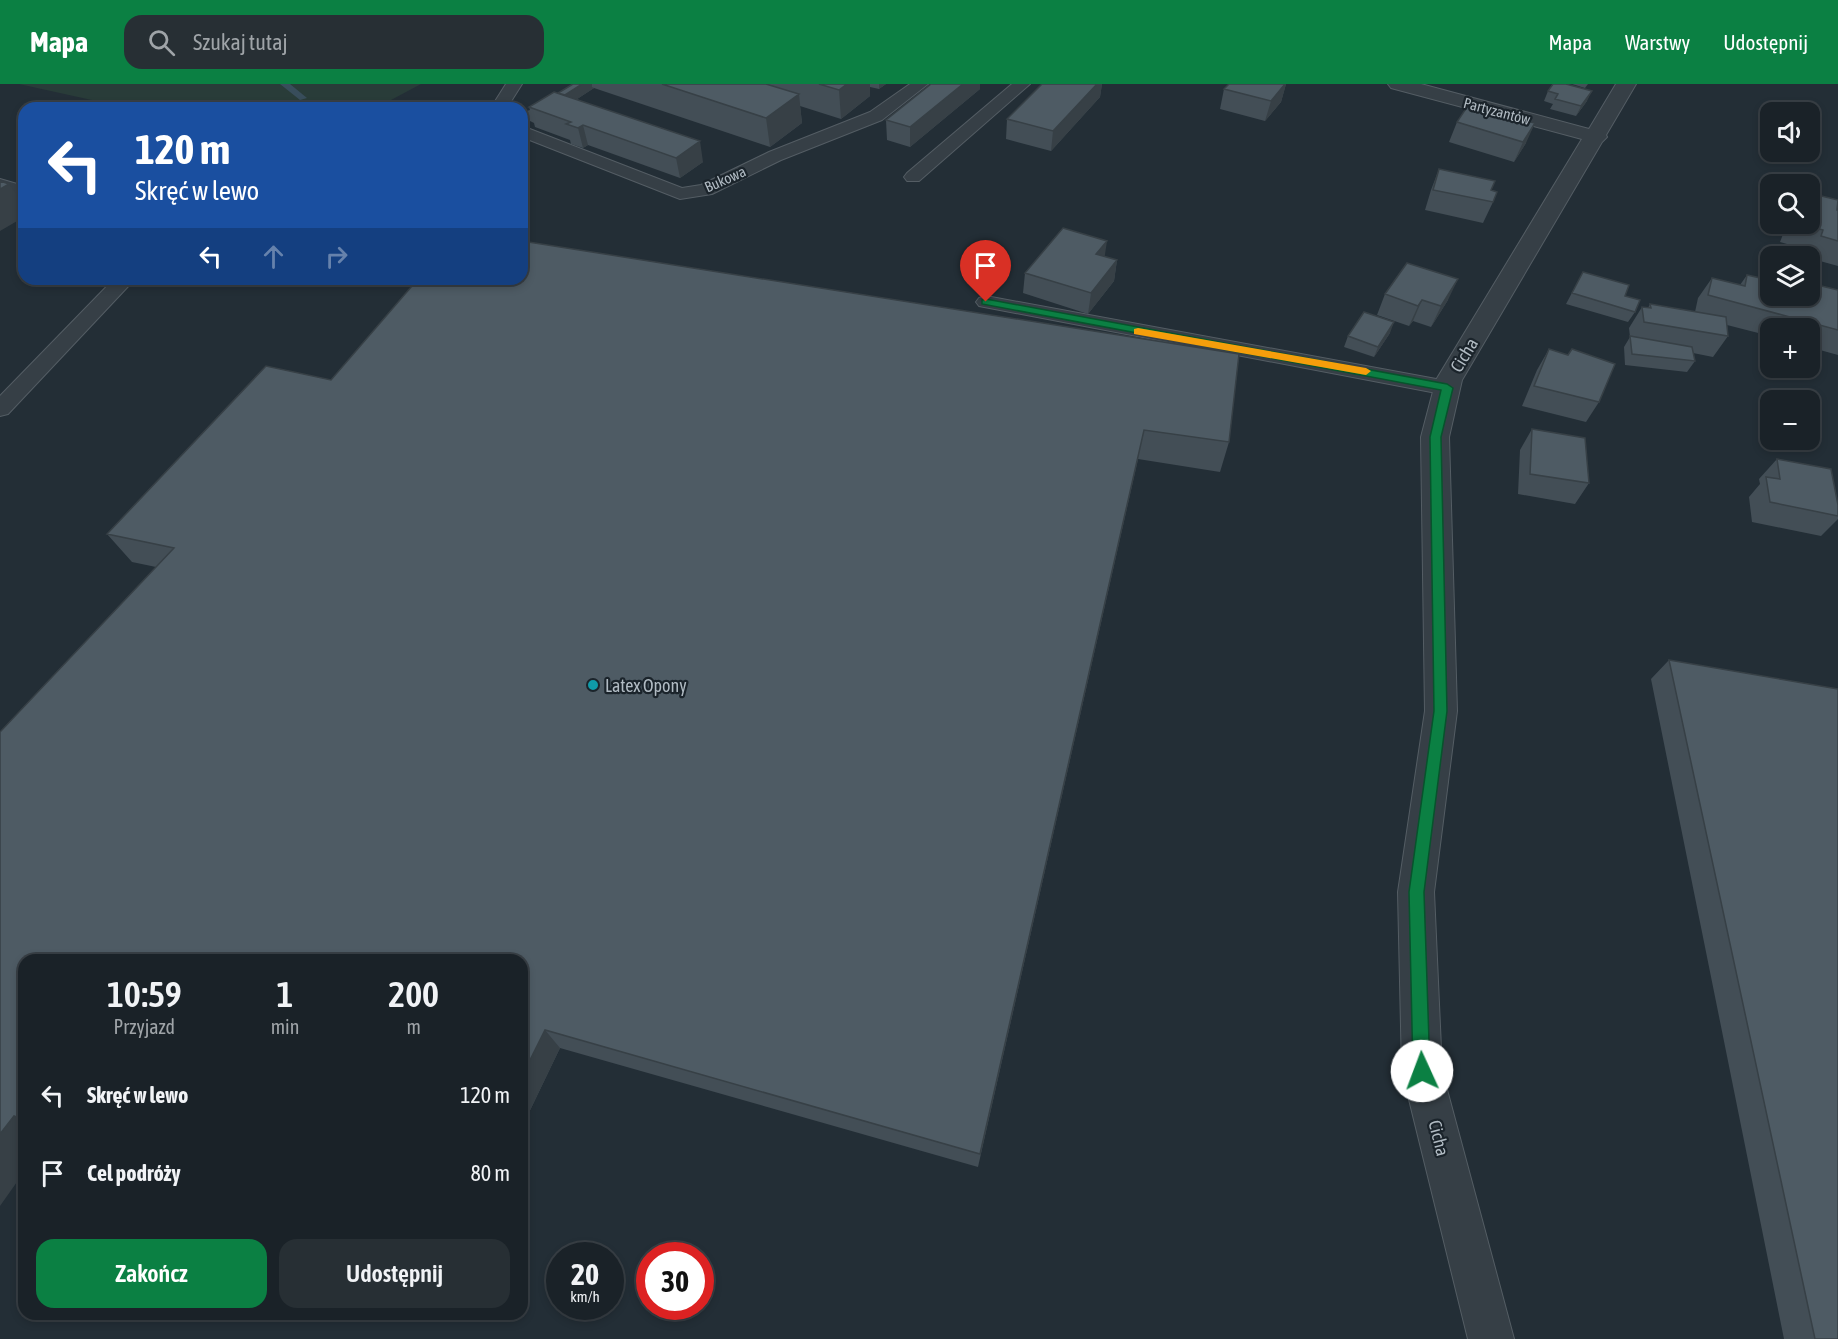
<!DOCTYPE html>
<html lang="pl">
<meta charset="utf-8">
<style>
body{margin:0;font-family:"Asap Condensed",sans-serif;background:#272f34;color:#f1f3f6;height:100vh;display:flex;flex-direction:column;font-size:22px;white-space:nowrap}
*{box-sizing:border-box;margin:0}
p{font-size:20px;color:#9fa4a8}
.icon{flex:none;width:33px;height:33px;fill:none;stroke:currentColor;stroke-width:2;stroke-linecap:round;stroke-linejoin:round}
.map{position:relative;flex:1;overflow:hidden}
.details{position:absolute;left:18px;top:870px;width:510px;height:366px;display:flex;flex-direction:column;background:#1a2228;border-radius:18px;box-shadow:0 3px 9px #0003,0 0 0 2px #383f45}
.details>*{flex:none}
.banner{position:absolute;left:18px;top:18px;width:510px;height:183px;border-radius:18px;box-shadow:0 3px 9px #0003,0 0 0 2px #383f45;background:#1a4fa0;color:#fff;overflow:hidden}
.controls{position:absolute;left:1760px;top:18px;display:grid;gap:12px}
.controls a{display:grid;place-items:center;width:60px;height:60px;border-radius:12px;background:#1a2228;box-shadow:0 3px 9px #0003,0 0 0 2px #383f45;font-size:30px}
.speed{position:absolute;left:546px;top:1158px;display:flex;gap:12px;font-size:30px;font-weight:700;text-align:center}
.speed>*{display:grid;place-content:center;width:78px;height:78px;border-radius:50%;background:#1a2228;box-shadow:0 3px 9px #0003,0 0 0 2px #383f45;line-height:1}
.speed small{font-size:15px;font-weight:400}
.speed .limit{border:9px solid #d22;background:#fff;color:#111}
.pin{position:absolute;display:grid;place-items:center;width:51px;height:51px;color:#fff;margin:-62px -26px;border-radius:50% 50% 50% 0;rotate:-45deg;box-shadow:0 0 6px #0007}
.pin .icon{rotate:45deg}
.me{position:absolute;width:66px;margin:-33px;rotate:358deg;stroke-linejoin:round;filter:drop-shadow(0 0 4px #0008)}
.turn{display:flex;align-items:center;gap:21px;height:126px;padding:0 18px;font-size:27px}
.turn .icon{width:78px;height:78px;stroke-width:2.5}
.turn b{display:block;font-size:42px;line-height:51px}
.lanes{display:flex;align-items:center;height:57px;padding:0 18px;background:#0003;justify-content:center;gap:30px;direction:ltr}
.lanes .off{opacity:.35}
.eta{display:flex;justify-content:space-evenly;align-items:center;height:102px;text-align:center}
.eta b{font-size:36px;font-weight:600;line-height:42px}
.button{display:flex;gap:12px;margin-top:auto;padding:12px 18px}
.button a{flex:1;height:69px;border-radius:18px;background:#0b8043;color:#fff;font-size:24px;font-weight:600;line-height:69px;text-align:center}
.button a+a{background:#272f34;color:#f1f3f6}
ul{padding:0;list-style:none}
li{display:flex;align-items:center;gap:18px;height:78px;padding:0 18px}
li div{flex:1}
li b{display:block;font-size:22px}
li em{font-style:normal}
header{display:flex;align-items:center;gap:36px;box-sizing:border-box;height:84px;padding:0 30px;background:#0b8043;color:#fff}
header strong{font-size:28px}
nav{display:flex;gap:33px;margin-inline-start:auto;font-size:21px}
.search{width:420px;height:54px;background:#272f34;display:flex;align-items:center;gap:15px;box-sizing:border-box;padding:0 21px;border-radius:18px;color:#9fa4a8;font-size:22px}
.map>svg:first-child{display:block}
.green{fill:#293c39}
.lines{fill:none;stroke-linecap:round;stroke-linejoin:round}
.stream{fill:#384d5b;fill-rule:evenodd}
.service-casing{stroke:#545d64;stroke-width:2}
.minor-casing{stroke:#545d64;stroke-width:2}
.service{fill:#363f46;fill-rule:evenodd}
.minor{fill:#363f46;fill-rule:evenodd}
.wall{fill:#434e56}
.shaded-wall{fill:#374046}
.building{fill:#4e5b64;stroke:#374046;stroke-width:1.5}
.route{fill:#0b8043;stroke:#07532c;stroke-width:1.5}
.slow{fill:#f59e0b}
.culture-dot{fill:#0f9aa8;stroke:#1b242b;stroke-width:2}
.labels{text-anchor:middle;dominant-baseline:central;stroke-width:4.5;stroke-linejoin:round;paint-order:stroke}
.far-street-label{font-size:15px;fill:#b1bbc3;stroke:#1b242b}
.street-label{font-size:18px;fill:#b1bbc3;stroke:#1b242b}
.poi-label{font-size:18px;fill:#b1bbc3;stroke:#1b242b;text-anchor:start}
</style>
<header>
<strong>Mapa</strong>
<div class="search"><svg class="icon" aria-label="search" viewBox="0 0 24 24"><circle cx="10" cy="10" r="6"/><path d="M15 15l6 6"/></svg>Szukaj tutaj</div>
<nav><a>Mapa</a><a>Warstwy</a><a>Udostępnij</a></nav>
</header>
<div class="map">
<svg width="1838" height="1255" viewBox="0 0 1838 1255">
<rect width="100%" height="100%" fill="#232e36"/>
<path class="green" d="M19,0H421L376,24H128Z"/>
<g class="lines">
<path class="stream" d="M280,0H290L307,14L300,16Z"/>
<defs>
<path id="service" d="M506,0H522L510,19L511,24H495L494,19Z
M910,0H928L882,36L781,76L712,110L680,115L522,53V42L682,104L701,101L769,68L870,28Z
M1012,0H1030L919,97H907L904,93L907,89Z
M0,95L24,102V113L0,106Z
M114,195H135L8,330L0,332V312Z
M986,212L1447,297L1455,299L1458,304L1455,309L1447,311L979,222L976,218L979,214Z"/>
<path id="minor" d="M1388,0H1421L1589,45L1616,0H1636L1606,51L1607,53L1602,58L1462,296L1449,353L1457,627L1434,808L1442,987L1514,1255H1468L1402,987L1398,808L1425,627L1421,353L1436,296L1582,55L1391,4Z"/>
</defs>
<use href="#service" class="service-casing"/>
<use href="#minor" class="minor-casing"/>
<use href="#service" class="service"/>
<use href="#minor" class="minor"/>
</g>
<path class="wall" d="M573,0H886L879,5L870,3V12L841,35L800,22L802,39L770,63L594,4L577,15L703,78L680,94L588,61L583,64L571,60L570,56L535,43L534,39L530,37L527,27L530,26L529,23L558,9Z
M931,0H980V5L910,63L887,56L886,36Z
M1042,0H1102L1100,13L1051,67L1006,55L1007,35Z
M1229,0H1286L1281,18L1265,37L1220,25L1224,5Z
M1572,0H1588L1585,4Z
M1548,7L1587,17L1576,32L1550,25L1553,20L1544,17Z
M1457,38L1526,59L1514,78L1449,58Z
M1439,85L1491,106L1493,118L1483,139L1425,126L1431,106Z
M1837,126H1838V182L1809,174V172H1806L1808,166L1780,158L1787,140H1809Z
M1105,173L1117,176L1114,197L1088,230L1023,209L1025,189Z
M1583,188L1625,212L1635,228L1628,238L1566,220Z
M1767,188L1838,206V271L1809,263V244H1770V252L1727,241L1728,252L1713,273L1693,269L1695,277L1687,288L1625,281L1624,263L1630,253L1629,244L1642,223L1648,224L1650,220L1695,228L1698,214L1712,194L1740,201L1747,191L1762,195Z
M418,195L1229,358L1220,388L1138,375L978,1083L560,964L522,1043V876L156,483L132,478L107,450L331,296Z
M1385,210L1448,216L1431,243L1413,237L1409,242L1377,231Z
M1390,249L1374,273L1344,263L1348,252Z
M1549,265L1599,318L1586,338L1522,322L1537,286Z
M1532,345L1589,399L1575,420L1518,410L1520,366Z
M1777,375L1838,421V435L1821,452L1752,438L1749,413L1760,400L1759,395Z
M1669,576L1838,1255H1784L1651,595Z"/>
<path class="shaded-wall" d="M582,0H592V3L594,4L553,31L541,27Z
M847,0H870V12L841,35L839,6Z
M879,0H886L879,5Z
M963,0H980V5L910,63V43Z
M1097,0H1102L1100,13L1051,67L1053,47Z
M1285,0H1286L1281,18L1265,37L1271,17Z
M1592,7L1587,17L1576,32L1581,22Z
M799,10L802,39L770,63L766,34Z
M1535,39L1526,59L1514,78L1523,58Z
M583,41L588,61L583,64L578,44Z
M700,57L703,78L680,94L676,74Z
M9,100L24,120V133L0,147V105Z
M1107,157L1104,177L1096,170Z
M1117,176L1114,197L1088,230L1091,209Z
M1458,195L1448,216L1431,243L1441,222Z
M1422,216L1413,237L1409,242L1418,222Z
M1394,238L1390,249L1374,273L1378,263Z
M545,946L560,964L522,1043V992Z
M14,1032L24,1036V1088L0,1122V1050Z"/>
<path class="building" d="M573,0H582L565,11L558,9Z
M662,0H766L799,10L766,34Z
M819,0H847L839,6Z
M931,0H963L910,43L886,36Z
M1042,0H1097L1053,47L1007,35Z
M1229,0H1285L1271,17L1224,5Z
M1553,0H1566L1592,7L1581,22L1555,15L1558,10L1548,7Z
M554,8L700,57L676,74L583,41L578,44L566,40L571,38L529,23Z
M1467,23L1535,39L1523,58L1457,38Z
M1439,85L1495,97L1491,106L1497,108L1493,118L1433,106Z
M0,97L9,100L0,105Z
M1809,109L1838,116L1837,126H1838V157L1821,152L1823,146L1801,140H1809Z
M1063,144L1107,157L1096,170L1117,176L1091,209L1025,189Z
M522,157L1239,270L1229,358L1144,346L980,1070L545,946L522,992V876H24V1036L14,1032L0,1050V648L174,464L107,450L266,282L331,296L418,195H522Z
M1407,179L1458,195L1441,222L1422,216L1418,222L1385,210Z
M1583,188L1629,201L1625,212L1640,216L1635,228L1572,209Z
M1767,188H1770V212H1809V199L1838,206V246L1708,211L1712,194L1745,202L1747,191L1765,195Z
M1650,220L1726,233L1728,252L1644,238L1642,223L1651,224Z
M1364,228L1394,238L1378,263L1348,252Z
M1630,252L1692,263L1695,277L1632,270Z
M1549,265L1568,271L1572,265L1615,280L1599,318L1534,302Z
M1532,345L1585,354L1589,399L1530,390Z
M1777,375L1831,385L1838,421V432L1770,418L1766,393L1780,395Z
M1669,576L1838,605V1255H1815Z"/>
<path class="route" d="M986,215L1447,300L1453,304L1441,353L1447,627L1424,808L1430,987L1428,993L1422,995L1416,993L1413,987L1409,808L1434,627L1430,353L1441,306L982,220V216Z"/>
<path class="slow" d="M1138,244L1366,284L1371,287L1366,291L1134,250V245Z"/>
<circle class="culture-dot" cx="593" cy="601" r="6"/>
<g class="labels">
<g class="far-street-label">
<text transform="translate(1497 27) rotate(15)">Partyzantów</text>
<text transform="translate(725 95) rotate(-24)">Bukowa</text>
</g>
<g class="street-label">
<text transform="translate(1464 271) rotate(-59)">Cicha</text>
<text transform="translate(1439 1054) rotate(76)">Cicha</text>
</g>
<g class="poi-label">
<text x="605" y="601">Latex Opony</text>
</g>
</g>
</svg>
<div class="controls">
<a><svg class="icon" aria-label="sound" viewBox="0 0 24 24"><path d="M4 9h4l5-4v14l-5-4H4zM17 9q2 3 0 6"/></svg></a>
<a><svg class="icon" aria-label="search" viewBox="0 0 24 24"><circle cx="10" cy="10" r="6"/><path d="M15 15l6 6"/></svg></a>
<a><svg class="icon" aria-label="layers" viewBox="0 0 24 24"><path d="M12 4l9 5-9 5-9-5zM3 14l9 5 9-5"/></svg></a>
<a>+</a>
<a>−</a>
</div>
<div class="speed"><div>20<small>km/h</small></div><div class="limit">30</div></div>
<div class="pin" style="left:986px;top:218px;background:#d93025"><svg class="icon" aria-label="arrive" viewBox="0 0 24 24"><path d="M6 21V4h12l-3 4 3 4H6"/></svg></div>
<svg class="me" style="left:1422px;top:987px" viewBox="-20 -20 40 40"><circle r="19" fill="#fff"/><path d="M0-13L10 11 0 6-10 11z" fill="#0b8043"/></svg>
<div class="banner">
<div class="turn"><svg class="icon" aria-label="left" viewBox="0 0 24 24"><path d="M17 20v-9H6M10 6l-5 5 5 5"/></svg><div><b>120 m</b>Skręć w lewo</div></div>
<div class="lanes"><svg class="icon" aria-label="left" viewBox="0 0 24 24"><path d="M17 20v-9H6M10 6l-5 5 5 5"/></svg><svg class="icon off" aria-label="ahead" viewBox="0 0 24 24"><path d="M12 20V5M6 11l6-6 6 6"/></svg><svg class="icon off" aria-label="right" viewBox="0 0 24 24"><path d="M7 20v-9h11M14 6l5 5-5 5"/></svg></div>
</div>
<section class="details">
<div class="eta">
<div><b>10:59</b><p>Przyjazd</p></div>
<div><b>1</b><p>min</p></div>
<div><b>200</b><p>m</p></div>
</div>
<ul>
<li><svg class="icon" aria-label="left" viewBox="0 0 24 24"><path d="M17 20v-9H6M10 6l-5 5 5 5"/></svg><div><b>Skręć w lewo</b></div><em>120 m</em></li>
<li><svg class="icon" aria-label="arrive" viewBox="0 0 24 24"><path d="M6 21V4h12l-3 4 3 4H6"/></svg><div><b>Cel podróży</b></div><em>80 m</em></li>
</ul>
<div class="button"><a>Zakończ</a><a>Udostępnij</a></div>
</section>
</div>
